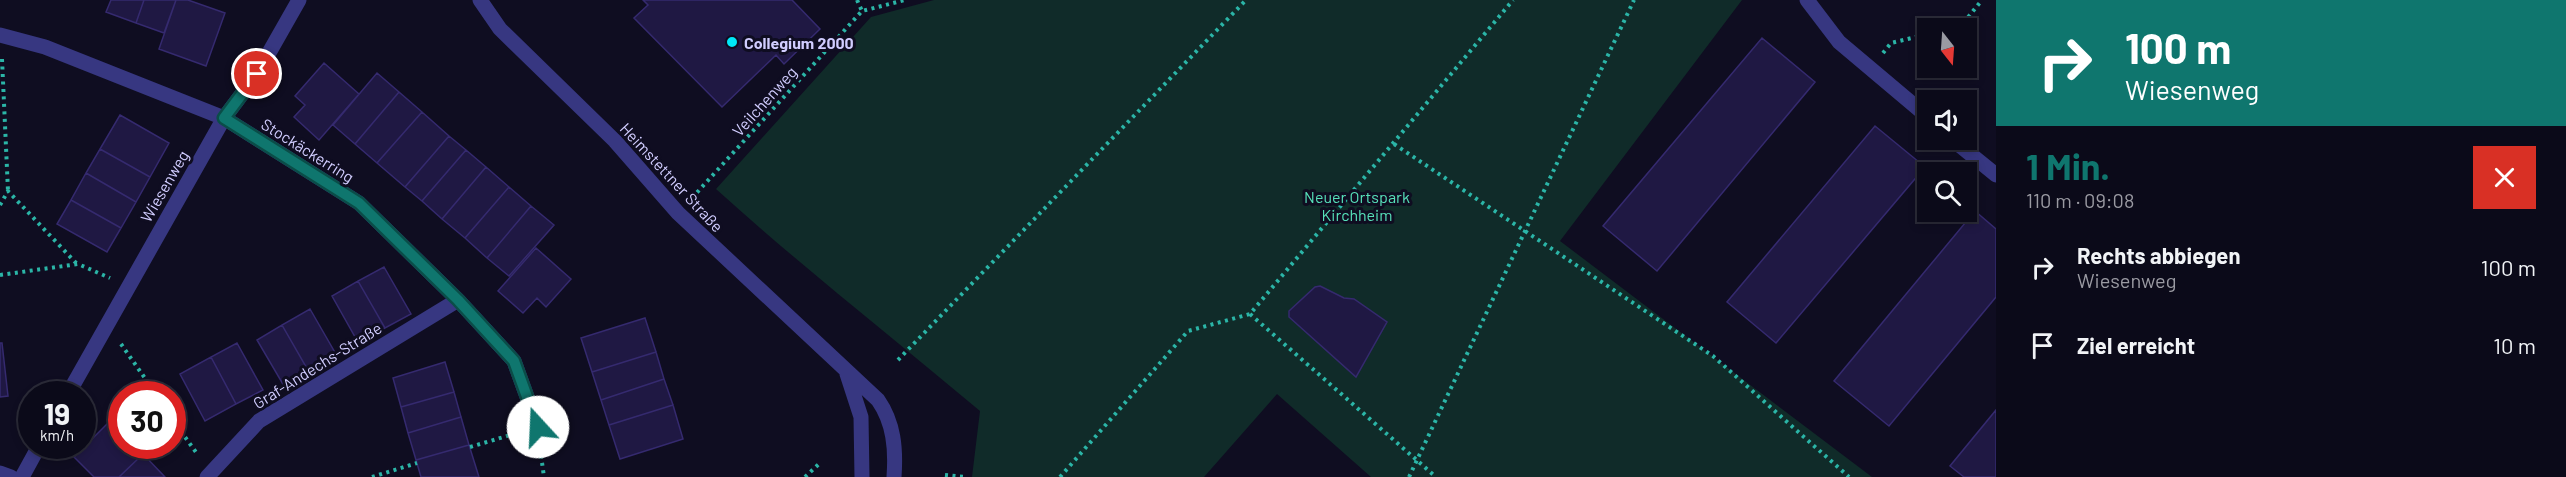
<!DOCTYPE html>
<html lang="de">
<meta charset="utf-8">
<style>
body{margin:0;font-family:Barlow,sans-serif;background:#191826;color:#f1f3f6;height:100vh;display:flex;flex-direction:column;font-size:22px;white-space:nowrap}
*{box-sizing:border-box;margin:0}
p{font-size:20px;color:#9a9aa2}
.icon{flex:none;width:33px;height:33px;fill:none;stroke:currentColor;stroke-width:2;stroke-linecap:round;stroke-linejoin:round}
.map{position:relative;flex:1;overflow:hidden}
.side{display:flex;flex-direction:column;background:#0b0a19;width:570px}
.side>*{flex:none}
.top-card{background:#0f766e;color:#fff;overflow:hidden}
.needle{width:39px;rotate:163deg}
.tools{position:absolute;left:1917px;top:18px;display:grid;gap:12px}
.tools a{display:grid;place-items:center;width:60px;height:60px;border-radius:0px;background:#0b0a19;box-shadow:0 3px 9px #0003,0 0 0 2px #2b2b38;font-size:30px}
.speed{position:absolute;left:18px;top:381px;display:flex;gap:12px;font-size:30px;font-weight:700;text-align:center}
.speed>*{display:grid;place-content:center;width:78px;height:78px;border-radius:50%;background:#0b0a19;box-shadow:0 3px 9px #0003,0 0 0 2px #2b2b38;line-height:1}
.speed small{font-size:15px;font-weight:400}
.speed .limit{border:9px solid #d22;background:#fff;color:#111}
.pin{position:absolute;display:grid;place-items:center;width:51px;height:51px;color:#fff;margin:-26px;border:3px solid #fff;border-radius:50%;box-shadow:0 2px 6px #0007}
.me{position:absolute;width:66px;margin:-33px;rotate:340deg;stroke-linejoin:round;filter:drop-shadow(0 0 4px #0008)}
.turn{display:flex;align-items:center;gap:21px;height:126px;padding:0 30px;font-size:27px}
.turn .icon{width:78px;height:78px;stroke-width:2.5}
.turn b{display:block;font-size:42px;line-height:51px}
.round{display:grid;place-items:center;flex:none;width:63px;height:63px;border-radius:0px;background:#191826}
.head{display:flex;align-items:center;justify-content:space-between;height:102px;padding:0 30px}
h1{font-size:36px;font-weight:700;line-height:45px;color:#0f766e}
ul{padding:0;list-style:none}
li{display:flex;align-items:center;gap:18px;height:78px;padding:0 30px}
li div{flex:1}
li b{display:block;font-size:22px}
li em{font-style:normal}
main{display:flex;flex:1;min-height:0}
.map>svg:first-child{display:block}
.green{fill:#102b29}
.building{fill:#1f1843;stroke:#352a6f;stroke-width:1.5}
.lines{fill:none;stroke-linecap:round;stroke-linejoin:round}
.path{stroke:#2bb5a7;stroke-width:4;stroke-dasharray:3 4.5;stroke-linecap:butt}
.street{stroke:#373781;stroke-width:15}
.route-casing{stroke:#0a4d48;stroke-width:15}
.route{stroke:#0f766e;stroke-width:10}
.poi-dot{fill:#00e8f8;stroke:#0f0d21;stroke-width:2}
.labels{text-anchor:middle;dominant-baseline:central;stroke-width:6;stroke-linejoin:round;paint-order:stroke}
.poi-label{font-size:16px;font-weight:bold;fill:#d1cdff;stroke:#0f0d21;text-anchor:start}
.street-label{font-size:16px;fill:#d1cdff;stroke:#0f0d21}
.park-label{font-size:16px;fill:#57e1ba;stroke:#0f0d21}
</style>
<main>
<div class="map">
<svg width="1996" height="477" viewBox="0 0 1996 477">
<rect width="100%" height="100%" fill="#0f0d21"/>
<path class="green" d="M934,0H1742L1560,241L1872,477H1371L1277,394L1204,477H972L980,411C892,337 801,266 716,189L871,17Z"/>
<path class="building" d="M111,0H144L136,23L106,12Z
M144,0H176L164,33L136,23Z
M176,0H188L225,13L206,66L159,49Z
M643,0H792L820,29L784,64L776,55L722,107L634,18L648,5Z
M1762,38L1815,82L1657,271L1603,226Z
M324,63L359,94L319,140L294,117L305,105L295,96Z
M377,73L399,92L355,144L333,125Z
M399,92L422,112L377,163L355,144Z
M422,112L449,136L405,187L377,163Z
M120,115L169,143L150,177L100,149Z
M1875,126L1925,167L1776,343L1727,302Z
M449,136L466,150L422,201L405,187Z
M100,149L150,177L136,202L86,173Z
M466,150L486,167L442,219L422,201Z
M486,167L509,187L465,238L442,219Z
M86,173L136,202L121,228L71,200Z
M509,187L531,206L487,258L465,238Z
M71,200L121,228L107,252L57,224Z
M531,206L554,225L509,276L487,258Z
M1975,211L1996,229V297L1889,426L1834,381Z
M536,248L571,279L546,307L537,298L523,313L498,291Z
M384,267L411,314L385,328L358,281Z
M358,281L385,328L359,344L332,296Z
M1320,286L1344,298L1354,299L1387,322L1356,377L1289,317V311L1315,287Z
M310,309L337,356L309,372L282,325Z
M645,318L656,352L592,372L581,338Z
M282,325L309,372L284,386L257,340Z
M0,343H2L8,396L0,397Z
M237,343L263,390L236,404L211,357Z
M656,352L664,379L601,400L592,372Z
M211,357L236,404L205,421L180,374Z
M445,362L454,392L401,407L393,378Z
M664,379L673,405L609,425L601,400Z
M454,392L461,417L408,433L401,407Z
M673,405L683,439L620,459L609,425Z
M1996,410V477H1964L1950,466Z
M461,417L469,445L416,460L408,433Z
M110,421L122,433V446H134L143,454L119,477H94L74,457Z
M469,445L479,477H421L416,460Z
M143,454L165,477H119Z"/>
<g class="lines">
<path class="path" d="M857,0L862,11
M1950,28L1961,26L1982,0
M1883,53L1891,43L1928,34
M2,59L8,191
M1394,144L1713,356L1849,477
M692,198L862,11L905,0
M0,205L8,191L77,264
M0,275L78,264L110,278
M1250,314L1436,477
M121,344L156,394
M898,360L1246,0
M172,419L198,455
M470,447L517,433
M540,448L544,477
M945,475L965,477
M372,477L417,463
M805,477L820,463
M1060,477L1188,331L1250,314L1513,0
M1409,477L1634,0"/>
<path class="street" d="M480,0L500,29L615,141L678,213L878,400C894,423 896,449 894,477
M1807,0L1839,42L1928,117
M0,35L45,47L224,118L359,203L458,300L514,361L538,427
M1953,140L1996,175
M847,374L861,417L862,477
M68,394L224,118L257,74L299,0
M0,473L11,477
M22,477L39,446
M207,477L259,421L458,300"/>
</g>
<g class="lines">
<defs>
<path id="route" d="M257,74L224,118L359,203L458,300L514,361L538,427"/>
</defs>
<use href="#route" class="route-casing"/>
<use href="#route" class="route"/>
</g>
<circle class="poi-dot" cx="732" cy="42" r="6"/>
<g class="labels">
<g class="poi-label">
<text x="744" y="42">Collegium 2000</text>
</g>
<g class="street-label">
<text transform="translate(764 101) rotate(-48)">Veilchenweg</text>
<text transform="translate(308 150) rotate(32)">Stockäckerring</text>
<text transform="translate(672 177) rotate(47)">Heimstettner Straße</text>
<text transform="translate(164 186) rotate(-60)">Wiesenweg</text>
<text transform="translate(317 365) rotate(-32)">Graf-Andechs-Straße</text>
</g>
<g class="park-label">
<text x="1357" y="196">Neuer Ortspark<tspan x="1357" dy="18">Kirchheim</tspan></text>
</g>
</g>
</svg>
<div class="tools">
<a><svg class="needle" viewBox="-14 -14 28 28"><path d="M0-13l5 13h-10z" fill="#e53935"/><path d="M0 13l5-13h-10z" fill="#9a9aa2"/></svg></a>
<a><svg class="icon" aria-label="sound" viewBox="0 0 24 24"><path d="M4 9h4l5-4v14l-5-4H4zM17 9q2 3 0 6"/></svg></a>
<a><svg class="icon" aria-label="search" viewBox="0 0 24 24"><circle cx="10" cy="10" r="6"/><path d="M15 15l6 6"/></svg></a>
</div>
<div class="speed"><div>19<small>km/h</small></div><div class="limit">30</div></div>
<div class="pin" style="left:257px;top:74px;background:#d93025"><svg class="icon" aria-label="arrive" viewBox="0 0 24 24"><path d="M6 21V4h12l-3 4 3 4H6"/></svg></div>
<svg class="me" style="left:538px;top:427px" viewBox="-20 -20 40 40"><circle r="19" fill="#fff"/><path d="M0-13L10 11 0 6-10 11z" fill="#0f766e"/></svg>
</div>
<section class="side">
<div class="top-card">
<div class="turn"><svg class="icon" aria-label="right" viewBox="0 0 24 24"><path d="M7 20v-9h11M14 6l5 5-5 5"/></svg><div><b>100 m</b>Wiesenweg</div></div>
</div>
<div class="head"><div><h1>1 Min.</h1><p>110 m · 09:08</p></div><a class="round" style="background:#d93025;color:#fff"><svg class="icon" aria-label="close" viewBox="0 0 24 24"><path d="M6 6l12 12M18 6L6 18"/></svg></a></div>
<ul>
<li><svg class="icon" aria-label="right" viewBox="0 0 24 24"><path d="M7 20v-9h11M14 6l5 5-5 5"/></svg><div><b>Rechts abbiegen</b><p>Wiesenweg</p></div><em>100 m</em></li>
<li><svg class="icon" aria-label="arrive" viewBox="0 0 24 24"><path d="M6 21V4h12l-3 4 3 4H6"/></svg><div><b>Ziel erreicht</b></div><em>10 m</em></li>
</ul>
</section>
</main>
